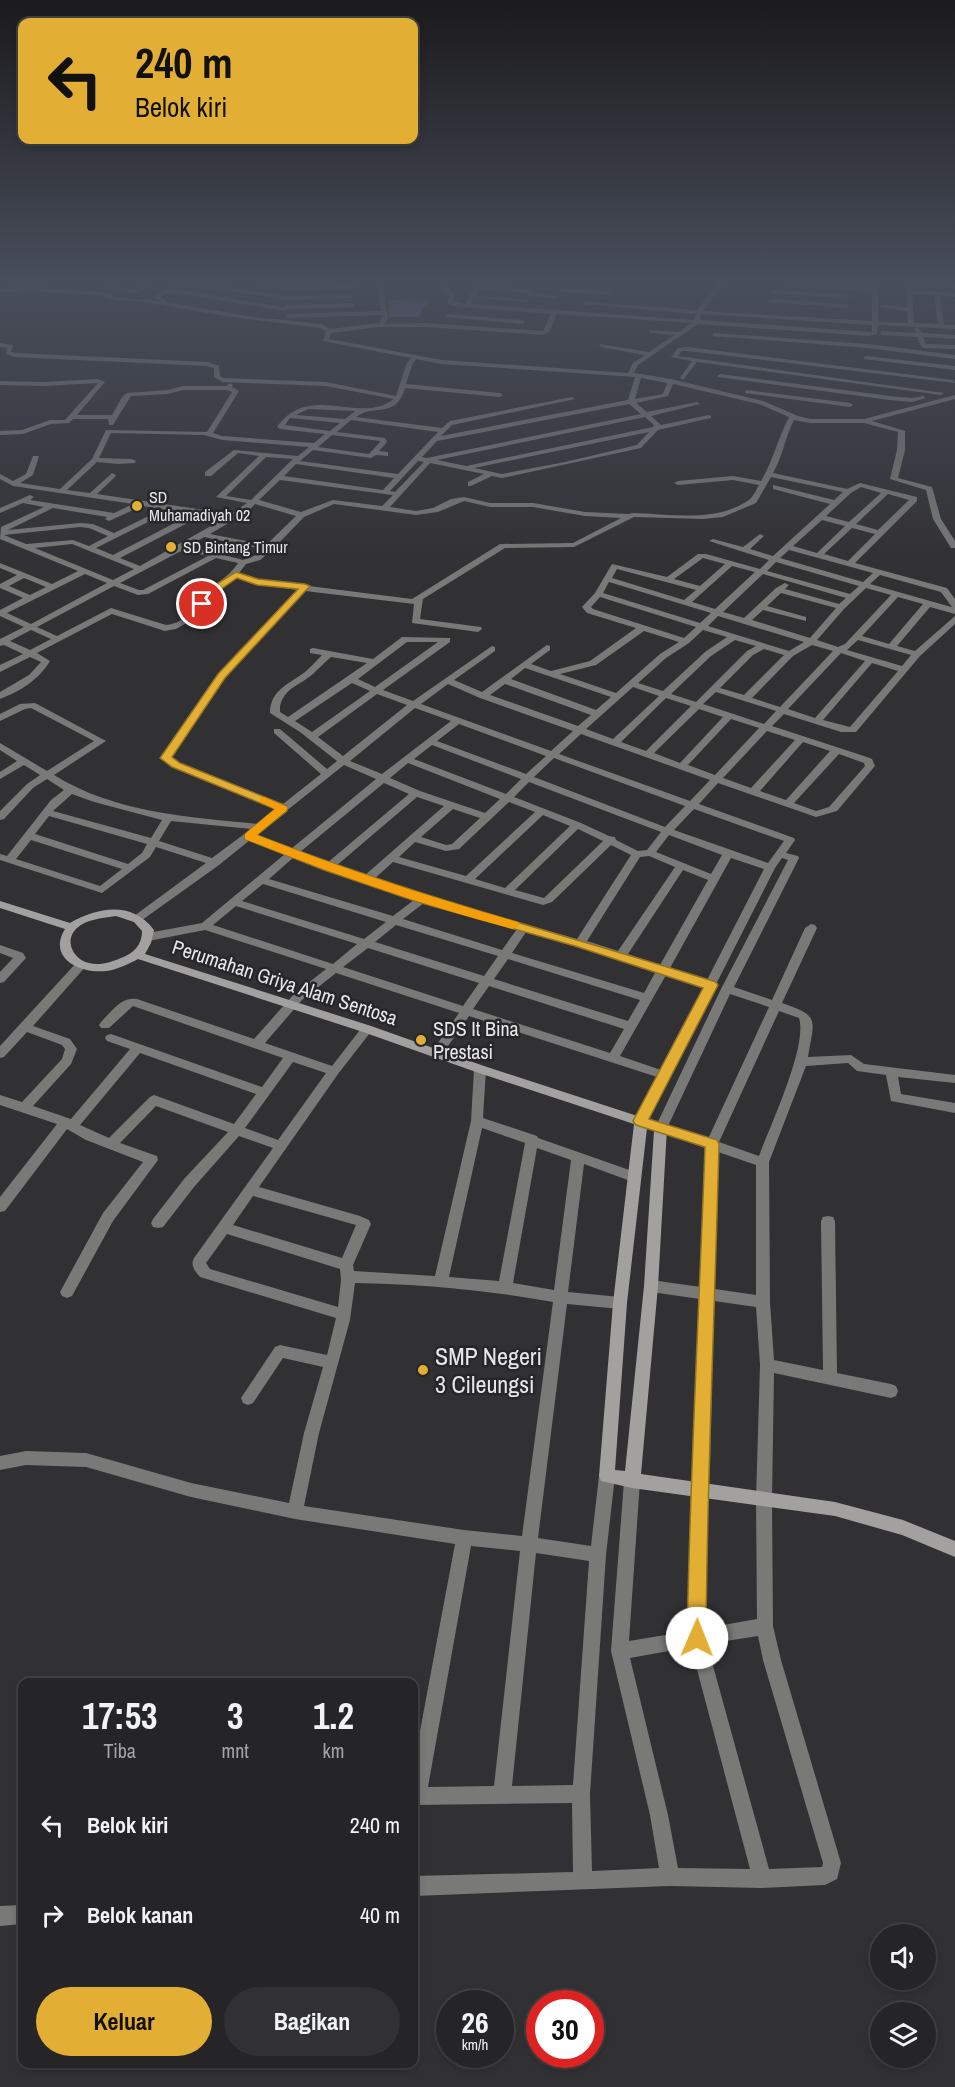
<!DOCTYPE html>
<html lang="id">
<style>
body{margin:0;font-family:"Archivo Narrow",sans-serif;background:#313032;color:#f1f3f6;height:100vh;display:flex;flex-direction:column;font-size:22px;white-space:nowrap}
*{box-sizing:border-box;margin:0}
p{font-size:20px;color:#a3a4a7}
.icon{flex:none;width:33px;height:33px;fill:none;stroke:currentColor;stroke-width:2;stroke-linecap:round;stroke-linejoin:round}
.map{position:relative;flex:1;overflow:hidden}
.details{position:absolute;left:18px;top:1678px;width:400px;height:390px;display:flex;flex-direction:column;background:#252426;border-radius:12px;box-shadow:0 3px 9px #0003,0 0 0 2px #424143}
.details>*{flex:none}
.hud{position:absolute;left:18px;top:18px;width:400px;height:126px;border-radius:12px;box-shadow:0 3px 9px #0003,0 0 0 2px #424143;background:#e2af34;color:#111;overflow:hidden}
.fabs{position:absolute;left:870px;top:1924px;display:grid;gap:12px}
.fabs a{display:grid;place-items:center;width:66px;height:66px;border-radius:50%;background:#252426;box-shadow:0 3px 9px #0003,0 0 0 2px #424143;font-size:30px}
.speed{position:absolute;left:436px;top:1990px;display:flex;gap:12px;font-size:30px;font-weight:700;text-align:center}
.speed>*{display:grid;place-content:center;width:78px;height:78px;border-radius:50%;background:#252426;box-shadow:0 3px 9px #0003,0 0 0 2px #424143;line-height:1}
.speed small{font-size:15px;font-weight:400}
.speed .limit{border:9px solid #d22;background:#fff;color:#111}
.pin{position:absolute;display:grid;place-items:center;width:51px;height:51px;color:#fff;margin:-26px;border:3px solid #fff;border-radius:50%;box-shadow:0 2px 6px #0007}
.me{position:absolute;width:66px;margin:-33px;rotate:1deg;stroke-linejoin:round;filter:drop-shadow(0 0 4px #0008)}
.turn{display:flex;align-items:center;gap:21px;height:126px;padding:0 18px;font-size:27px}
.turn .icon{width:78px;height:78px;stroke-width:2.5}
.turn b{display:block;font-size:42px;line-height:51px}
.eta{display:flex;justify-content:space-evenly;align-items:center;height:102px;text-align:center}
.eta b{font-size:36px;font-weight:800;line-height:42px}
.primary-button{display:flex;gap:12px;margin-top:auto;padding:12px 18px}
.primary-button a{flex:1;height:69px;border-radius:36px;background:#e2af34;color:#111;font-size:24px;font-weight:800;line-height:69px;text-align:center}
.primary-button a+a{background:#313032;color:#f1f3f6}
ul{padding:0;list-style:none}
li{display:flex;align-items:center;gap:18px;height:90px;padding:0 18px}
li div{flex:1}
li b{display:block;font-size:22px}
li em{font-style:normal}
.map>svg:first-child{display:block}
.water{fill:#6d6498}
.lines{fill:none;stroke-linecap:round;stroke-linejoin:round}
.street{fill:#797977;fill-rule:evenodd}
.secondary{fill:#a2a19f;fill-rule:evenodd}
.route{fill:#e2af34;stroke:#937222;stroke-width:1.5}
.slow{fill:#f59e0b}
.poi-dot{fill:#e2af34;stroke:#272629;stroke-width:2}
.labels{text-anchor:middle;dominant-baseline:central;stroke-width:5;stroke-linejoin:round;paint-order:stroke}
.far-poi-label{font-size:16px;fill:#e7e7e9;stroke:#272629;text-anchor:start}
.street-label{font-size:20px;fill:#e7e7e9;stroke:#272629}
.poi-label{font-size:20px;fill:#e7e7e9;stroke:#272629;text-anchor:start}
.near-poi-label{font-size:24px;fill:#e7e7e9;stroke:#272629;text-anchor:start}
</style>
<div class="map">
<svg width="955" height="2087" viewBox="0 0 955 2087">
<rect width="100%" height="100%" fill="#313033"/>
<path class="water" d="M388,301L390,300L432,301L423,308L419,317H389Z"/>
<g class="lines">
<path class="street" d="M149,282H156L137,293L103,287L106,285L135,290Z
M180,282H193L286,296L354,295L352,298L287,300L185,284L174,289L283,307L286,305L352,303L355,305L352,307L288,309L285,311L169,292L160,297L166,300V302L254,317L322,324L330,329L380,323L382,315L288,318L285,316L288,314L381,311L376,282H382L388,318L385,324L427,323L543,331L551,314L453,306L447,302L450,296L445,293L438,282H444L449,291L455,294L453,301L465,304L477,282H483L481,286L530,289L533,291L531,292L560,297L557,299L529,296L526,294L528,293L479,289L476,295L529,300L526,302L474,298L471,304L694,320L696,314L582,304L585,302L697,310L719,282H725L703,311L872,321V292L779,283L788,282L872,288V282H878V322L908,323L907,311L879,307L882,305L907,307L906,289L909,287L912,290L955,293V297L940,296L944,325H955V329L878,325L877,334L869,336L698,324L638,365L634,373L671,379L763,401L798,416L810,419H864L955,395V399L872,421L905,431V450L898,478L932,487L941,519L955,541V548H951L933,519L926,490L890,479L897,450L898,432L864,423H810L794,420C785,437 783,456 773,473L847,489L860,483L917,497V501L855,563L947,588L955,599V608L952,607L941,592L880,575L870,584L955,608V614L930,607L897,646L915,651L955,616V624L920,656L856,732H841L784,714L772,726L867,757L872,759L875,766L837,811L816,817L718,783L699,804L794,838L795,840L786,853L798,856L799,858L734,987L772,1000L805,928L811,924L815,925L817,928L782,1003C821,1016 814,1020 808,1057L851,1055L864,1064L955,1075V1083L898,1077L901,1094L955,1103V1113L891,1101L886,1075L857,1071L848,1063L806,1066L769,1162L770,1302L774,1360L823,1370L821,1221L823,1217L828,1216L833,1217L835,1221L837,1373L891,1384L896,1386L898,1391L896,1396L891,1398L774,1373L772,1499L773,1626L781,1660L841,1863L837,1879L825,1885L762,1888L670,1886L414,1896V1876L573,1872L572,1803L414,1805V1763L455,1544L295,1519L191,1497L86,1467L26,1465L0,1470V1456L26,1451L86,1453L191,1483L289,1503L304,1433L323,1367L283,1358L253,1403L248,1405L243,1403L241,1398L275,1347L280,1345L327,1355L336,1318L200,1277C195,1271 190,1266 194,1258L273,1148L239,1136L194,1187L163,1227L158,1228L153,1227L151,1223L153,1219L184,1179L228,1132L156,1106L120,1143L157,1156L158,1160L113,1221L72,1296L67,1298L62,1296L60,1292L103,1213L143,1162L86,1140L67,1129L5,1211L0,1212V1197L57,1124L0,1105V1095L22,1102L62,1059L65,1049L62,1045L27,1032L4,1057L0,1058V1046L77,962L81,961L87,965L33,1026L70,1039L77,1049L71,1064L33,1106L71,1119L130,1049L107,1041L105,1038L107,1035L111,1034L262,1087L283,1058L133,1006L109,1028H101L99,1025L101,1022C111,1012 121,996 137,999L254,1039L294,994L326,969L205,930L148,941L142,937L148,933L202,923L285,854L250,840L219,865L138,923L134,922L133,919L134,916L206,863L156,847L150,857L102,893L0,860V854L7,856L51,800L64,790L47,779L33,788L4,819L0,820V811L27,784L40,775L24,765L0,779V772L17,761L0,750V743L47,771L94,741L31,708L25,709L0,721V714L20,704L35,703L106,741L54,775C115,813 189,817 258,824L277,809L173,767L161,758L218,674L297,590L257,584L235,577L220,590L190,621L176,629L165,631L112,614L37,653L50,661C40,679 19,692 0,699V692L29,675L41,662L30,657L0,672V665L23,654L4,645L0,646V639L24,627L0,616V610L23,598L0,588V584L17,575L0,568V563L52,584L78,571L0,539L1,527L44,507L23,503L0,513V508L30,495L34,497L30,500L114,513L133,504L13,486L0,479V474L13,481L26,474L33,456H39L33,475L20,483L60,489L92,459L106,430L207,432L232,392L227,390H183L168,394L131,396L113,425H109L108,419H73L69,423L51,424L23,434L0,435V431L22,430L50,420H65L98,383L45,386L0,385V381L45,382L98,379L105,382L77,415H112L122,397L127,393L168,390L183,386H226L230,383L233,385L232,387L239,391L213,433L222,436L314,443L325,434L280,429L277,427C310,381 359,426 394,399L326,386L222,382L214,377V368L207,366L14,357L6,354L7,348L0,347V343L13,345L11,352L15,353L208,362L219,366L220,376L223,378L326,382L396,396L406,365L411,358L323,341L326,331L320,328L232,317L143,302L116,300L101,296L34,291L0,292V288L34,287L102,292L116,297L160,301L152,297ZM912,294L934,295L938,324L914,323ZM557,314L691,323L679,332L649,330L651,333L674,335L649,352L599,344L601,347L645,355L633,363L628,373L442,360L329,339L331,333L378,327H427L543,335L549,332ZM701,314L872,325V332L700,320ZM416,359L442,364L635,377L628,400L441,436L452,425L575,399L572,397L450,421L442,428L356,417C374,403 396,420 405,388L500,397L503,395L500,393L406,384L412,365ZM641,378L667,383L663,394L635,399ZM673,384L759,404L789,417C778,438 773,461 761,481L733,476L678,481L674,483L678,485L733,480L759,485C756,490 753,497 749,500C716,523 670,514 633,513L628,514L585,512L533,503H490L464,497L451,499L433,508L416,511L390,507L430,463L484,474L468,482V486H471L492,476L502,478L641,448L658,430L711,418V416L709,415L661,425L651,416L700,404L697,402L647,412L636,403L668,396ZM629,404L641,414L427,458L422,457L437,441ZM308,409L355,411L345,419L296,415ZM645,417L654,425L653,427L466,466L437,460ZM290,418L340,423L330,431L285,425ZM351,420L438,432L398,474L300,461L313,450L371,458L376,455L388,456V452L379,451L387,442L385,438L337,432ZM649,432L637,445L565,462L502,474L474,468ZM111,433L204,435L222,440L309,447L298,456L234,450L205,472V476H211L238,453L259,456L216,497L247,503L231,514L97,494L115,477L116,475L112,473L90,493L67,490L97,462L118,464L135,463L136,461L132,459L99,458ZM332,435L380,441V442L369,454L318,447ZM266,457L293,459L251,500L226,496ZM418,461L424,462L395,492L390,491ZM296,464L394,478L383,490L284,476ZM771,477L843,492L834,500L773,485V489L830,504L773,556L750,549L764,536L760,534L743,547L713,539L709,541L769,560L760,569L706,554H698L667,577L612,564L595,593L582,607L587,613L636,628L590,661L551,671L531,664L550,650V646L547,645L482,692L454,680L495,651V647L492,646L413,701L383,690L450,642V638L402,637L373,659L313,648L310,649V653L322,655C316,661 311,667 305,672C289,684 270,690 270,713L300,732L337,761L327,769L280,729H274V733L321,774L283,804L179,763L171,757L224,678L305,591L414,604L412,623L478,632L482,629L481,627L420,619L423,599L505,548L574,547L634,517L703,519L723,517L756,503ZM280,480L392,495H393L382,506L333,500L301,512L259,500ZM861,487L881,493L849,522L826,516L851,493ZM888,494L909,500L878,530L856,524ZM464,501L490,507H533L585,516L621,518L573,543L500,544L412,599L309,586L305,584L301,585L258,580L239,573L246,564L260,560L272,550L304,517L334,504L416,515L438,512ZM255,504L296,516L266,545L210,534L247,512ZM142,506L163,509L114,533L93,524L80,523L8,530L53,508L107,517L105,519L109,521ZM172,510L194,513L113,555L96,548ZM203,515L225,518L140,566L120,558ZM822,520L845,526L817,553L793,546ZM80,527L89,528L108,536L89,546L73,540L26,544L4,535ZM852,528L875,534L848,561L824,554ZM204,537L262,549L254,556L243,560L189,546ZM72,544L134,569L113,580L35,548ZM183,550L208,556L143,590H139L120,583ZM789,550L873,573L863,582L780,558ZM216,558L238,563C232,573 222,579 214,587C199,600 187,624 166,625L111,608L57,636L37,627L114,586L138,595L148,594ZM703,558L725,564L700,586L674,579ZM776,562L859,586L850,594L767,571ZM732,566L755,572L715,609L692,602ZM617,569L696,590L684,600L612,578ZM85,574L107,583L31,624L7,613ZM763,574L846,598L839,604L785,589L789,585L785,583L776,588L744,618L723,612ZM24,578L46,587L30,595L9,586ZM609,582L711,613L700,623L603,593ZM866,588L891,595L845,644L838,647L817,640L844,609ZM781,593L836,608L810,638L752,620L763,610L806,621V617L767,606ZM600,597L696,627L684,638L593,609L591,607ZM898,597L923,604L889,644L862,636ZM718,616L804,642L789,651L708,626ZM31,630L51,639L30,650L10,641ZM703,630L727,637L705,652L663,691L638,683L666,658L689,643ZM644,631L679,642L660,654L616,693L560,674L596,665ZM735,640L756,646L747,651L696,702L671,694L711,656ZM858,640L911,655L902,666L847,650ZM407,642H438L375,687L358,679ZM812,645L833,651L780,707L752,698L793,656ZM764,649L784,655L744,695L720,688L753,655ZM841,653L865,661L815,718L788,709ZM331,657L367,663L288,717L280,712C279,690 299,686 313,674C319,668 325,662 331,657ZM872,663L898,671L850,727L823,720ZM525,668L611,697L596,710L511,679ZM352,683L370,691L312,732L295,721ZM448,684L480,698L573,731L551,751L421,704ZM505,684L591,715L578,726L490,695ZM633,687L659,696L613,739L586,729ZM716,692L776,711L764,724L703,704ZM377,694L407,705L343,756L318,737ZM666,698L691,706L646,751L621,742ZM415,708L451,721L382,774L350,761ZM699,709L723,717L680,763L654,753ZM731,719L759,728L715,775L688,765ZM459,724L546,756L526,774L437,741ZM767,731L795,740L751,788L723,778ZM581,734L710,780L690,801L559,754ZM803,742L830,751L786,800L760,791ZM432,745L521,779L506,794L414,759ZM839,754L864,763L865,766L829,807L816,811L794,803ZM554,758L685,806L665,827L534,777ZM408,763L500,799L485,813L420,791L390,778ZM344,765L376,779L291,849L256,835ZM529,782L661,832L647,850L638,851L616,840L615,837L609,836L581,823L514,797ZM384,783L409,794L327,863L300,852ZM72,794L94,802L162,820L151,838L53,811ZM417,797L444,806L364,876L336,866ZM509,802L535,812L466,876L399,857L415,842L446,851L459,849ZM453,809L480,818L452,844L446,845L421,837ZM694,809L784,841L768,863L674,830ZM543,815L570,826L505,888L475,879ZM49,816L147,844L142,853L128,864L35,834ZM171,821L251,829L212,858L159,841ZM578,829L603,841L544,898L515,890ZM669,835L722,855L711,874L656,852ZM31,840L122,869L100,886L16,859ZM611,845L631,855L577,939L426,897L374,879L393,862L543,905L552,902ZM649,856L675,867L618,951L587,941L640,857ZM294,857L414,900L393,916L269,879ZM731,858L764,869L707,980L670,968ZM782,858L788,860L721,989L655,1128L657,1131L705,1148L701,1287L651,1280L646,1282L644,1286L646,1290L651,1292L700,1299L694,1468L690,1504L689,1631L629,1641L640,1481L638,1476L632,1474L626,1476L624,1481L611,1651L650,1815L659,1868L592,1871L590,1794L606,1555L615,1476L613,1471L607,1469L601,1471L599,1476L591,1546L538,1538L567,1304L620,1309L625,1307L627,1303L625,1299L620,1297L568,1292L584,1164L633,1182L638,1181L640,1177L638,1173L538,1138L537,1136L483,1118L486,1069L484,1066H476L474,1069L471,1121L435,1276L354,1271L353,1265L371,1224L369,1220L360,1216L259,1187L338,1074L373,1029L367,1025L363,1026L332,1066L265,1043L302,1000L336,973L459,1013L433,1050L431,1053L433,1056H441L469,1016L657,1077L635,1121L637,1124H645L775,868ZM683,870L708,880L660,965L628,954ZM263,884L386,922L364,939L242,901ZM424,903L517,929L502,950L403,919ZM236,906L357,944L333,964L213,925ZM396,925L498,956L484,976L375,942ZM526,932L656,971L644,993L512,953ZM368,948L479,983L463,1006L343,967ZM508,959L640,1000L628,1021L494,979ZM666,975L703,987L661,1070L620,1056ZM489,986L624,1029L610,1053L473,1009ZM730,994L769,1007L708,1139L668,1126ZM779,1011L799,1018C808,1046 770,1126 759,1156L719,1142ZM140,1053L256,1094L234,1124L154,1095L150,1097L109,1138L80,1125ZM293,1062L326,1073L278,1140L245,1128ZM482,1128L525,1143L499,1281L449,1277ZM537,1148L571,1160L554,1290L513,1283ZM718,1152L756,1165V1295L715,1289ZM253,1196L356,1225L342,1258L233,1225ZM227,1234L340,1269L341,1280L338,1307L210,1269L206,1263ZM355,1283C421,1284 487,1290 553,1302L522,1536L464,1530L304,1506L319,1433L350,1320ZM714,1301L756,1307L760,1365L756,1499L757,1619L706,1628V1504L710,1468ZM471,1546L520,1551L494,1786L428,1787ZM536,1553L589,1561L573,1785L512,1786ZM758,1636L763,1660L823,1863L822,1867L769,1869L707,1644ZM691,1647L750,1869L678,1868L668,1815L630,1658Z
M241,282L286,286L352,285L355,287L352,289L286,290Z
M898,282L955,284V288L901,284Z
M561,288L609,291L612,293L609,295L559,291Z
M774,290L847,295L850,297L847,299L772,293Z
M770,299L846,304L849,306L846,308L768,302Z
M447,314L522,320L525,322L522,324L445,317Z
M917,327L922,333L955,335V339L923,337L926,344L955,345V349L924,348L921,346L917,337L882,335L879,333L882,331L916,333L914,329Z
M714,333L868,344L955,355V359L868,348L712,336Z
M688,347L953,380L955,383L688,351H682L678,356L944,393L941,395L697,362L683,380L680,378L692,361L671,357L678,348Z
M866,356L955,366V370L864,359V357Z
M720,374L890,396L912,398L923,396L926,398L912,402L890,400L718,377L717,376Z
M747,390L850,403L853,405L850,407L745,393V391Z
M0,945L23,953L26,958L4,982L0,983V972L13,958L0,953Z
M22,1905V1924L0,1926V1906Z"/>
<path class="secondary" d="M0,901L70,923C98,907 132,901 154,930L151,943L145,954L371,1026L484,1066L665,1125L667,1128L658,1286L641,1474L835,1502L903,1520L955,1541V1557L902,1535L835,1516L632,1488L601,1481L599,1476L613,1303L634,1124L476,1072L363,1032L138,959C129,964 116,970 106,971C80,974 47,958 65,929L0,908ZM116,916L134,922L142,931C142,945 134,953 121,958C111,962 100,966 89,963C74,960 63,941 77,928C87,919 103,918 116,916ZM647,1128L654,1131L644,1286L625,1471L615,1470L627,1303Z"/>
</g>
<linearGradient id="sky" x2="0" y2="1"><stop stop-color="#1b1a1c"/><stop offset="0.49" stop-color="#484e5b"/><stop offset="1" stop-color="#484e5b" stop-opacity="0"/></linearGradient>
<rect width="955" height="574" fill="url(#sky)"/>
<path class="route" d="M236,572L258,579L305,584L310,586L225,678L172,757L180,763L287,806V811L257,835C407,894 563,934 716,982L718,985L649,1119L717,1140L719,1144C715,1309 707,1474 706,1638L704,1645L697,1648L690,1645L687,1638C690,1475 699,1311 705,1147L636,1125L633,1121L703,988L575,946L418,902L324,870L245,839V834L275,809L172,767L160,758L218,674L298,589L257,585L237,578L220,590L206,606H199V602L213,586Z"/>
<path class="slow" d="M264,797L288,808L257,835C343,869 429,897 518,922L520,925L513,929C422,905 333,874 245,839V834L275,809L260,802V798Z"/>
<g class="poi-dot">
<circle cx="137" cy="506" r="6"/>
<circle cx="171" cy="547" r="6"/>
<circle cx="421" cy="1040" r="6"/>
<circle cx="423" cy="1370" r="6"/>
</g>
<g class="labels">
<g class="far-poi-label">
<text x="149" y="497">SD<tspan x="149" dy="18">Muhamadiyah 02</tspan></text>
<text x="183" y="547">SD Bintang Timur</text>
</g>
<g class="street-label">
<text transform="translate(285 982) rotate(18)">Perumahan Griya Alam Sentosa</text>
</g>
<g class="poi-label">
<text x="433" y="1028">SDS It Bina<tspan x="433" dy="23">Prestasi</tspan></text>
</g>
<g class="near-poi-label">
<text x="435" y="1356">SMP Negeri<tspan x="435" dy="28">3 Cileungsi</tspan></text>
</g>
</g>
</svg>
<div class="fabs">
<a><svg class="icon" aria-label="sound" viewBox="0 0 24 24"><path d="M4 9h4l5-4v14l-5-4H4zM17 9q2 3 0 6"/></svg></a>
<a><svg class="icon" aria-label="layers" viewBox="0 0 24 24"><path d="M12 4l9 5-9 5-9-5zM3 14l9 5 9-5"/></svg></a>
</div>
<div class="speed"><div>26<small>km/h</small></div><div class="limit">30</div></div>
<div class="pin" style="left:202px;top:604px;background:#d93025"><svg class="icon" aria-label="arrive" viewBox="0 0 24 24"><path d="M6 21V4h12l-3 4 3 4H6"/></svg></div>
<svg class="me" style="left:697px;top:1638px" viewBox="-20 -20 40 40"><circle r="19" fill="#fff"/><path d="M0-13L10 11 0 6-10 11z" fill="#e2af34"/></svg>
<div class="hud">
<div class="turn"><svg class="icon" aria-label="left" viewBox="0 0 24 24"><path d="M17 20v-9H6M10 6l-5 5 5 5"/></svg><div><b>240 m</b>Belok kiri</div></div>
</div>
<section class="details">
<div class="eta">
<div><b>17:53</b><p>Tiba</p></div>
<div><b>3</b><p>mnt</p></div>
<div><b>1.2</b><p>km</p></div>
</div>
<ul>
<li><svg class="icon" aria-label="left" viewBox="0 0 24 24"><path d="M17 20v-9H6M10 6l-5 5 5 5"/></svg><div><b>Belok kiri</b></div><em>240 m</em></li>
<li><svg class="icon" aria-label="right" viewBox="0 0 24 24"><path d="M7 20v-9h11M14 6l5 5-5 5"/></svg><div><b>Belok kanan</b></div><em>40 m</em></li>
</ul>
<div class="primary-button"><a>Keluar</a><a>Bagikan</a></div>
</section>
</div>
